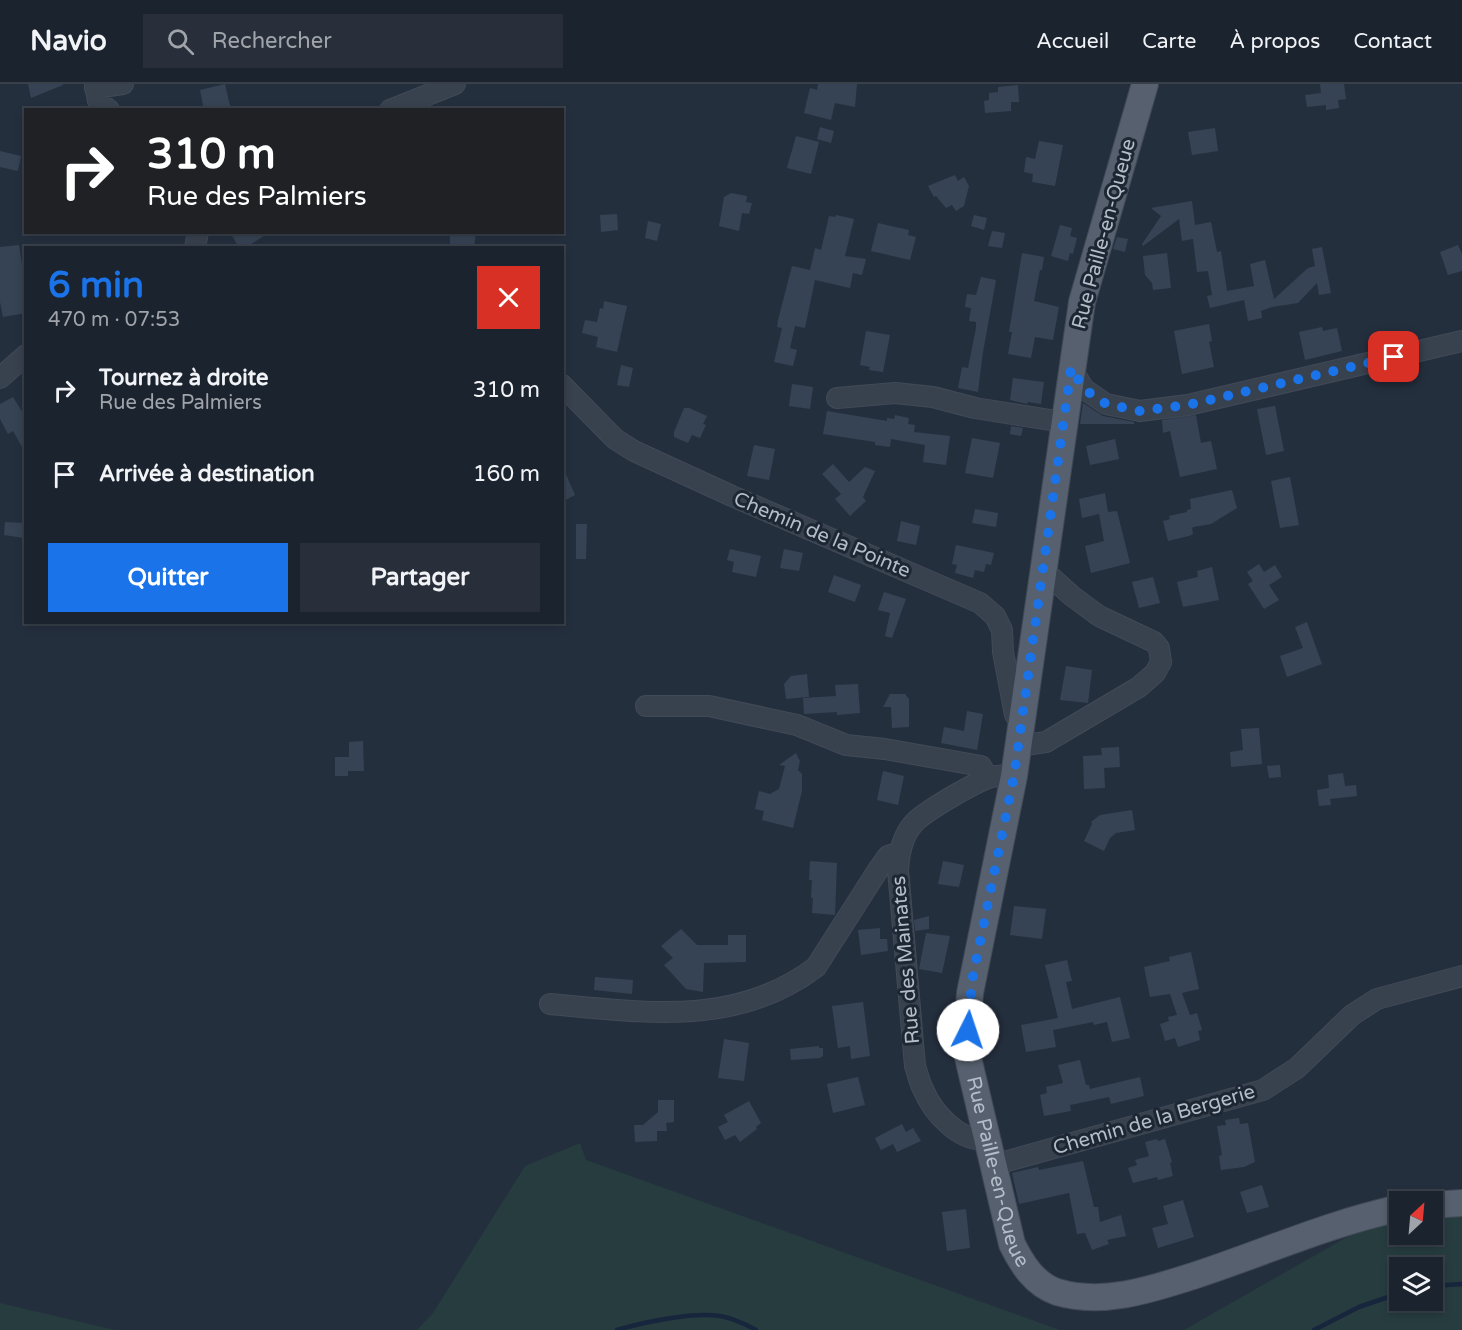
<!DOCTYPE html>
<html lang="fr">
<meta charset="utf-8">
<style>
body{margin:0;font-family:"Varela Round",sans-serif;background:#282f3a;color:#f1f3f6;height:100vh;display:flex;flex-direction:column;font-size:22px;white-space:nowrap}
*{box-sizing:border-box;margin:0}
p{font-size:20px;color:#a0a4aa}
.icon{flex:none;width:33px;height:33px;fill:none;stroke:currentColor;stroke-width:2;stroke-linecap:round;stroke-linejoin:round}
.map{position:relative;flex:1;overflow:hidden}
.sheet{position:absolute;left:24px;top:162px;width:540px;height:378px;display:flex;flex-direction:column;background:#1b232e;border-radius:0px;box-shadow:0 3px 9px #0003,0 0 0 2px #39404a}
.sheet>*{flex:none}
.top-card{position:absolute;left:24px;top:24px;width:540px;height:126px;border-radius:0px;box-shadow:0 3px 9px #0003,0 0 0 2px #39404a;background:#202124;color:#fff;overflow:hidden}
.needle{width:39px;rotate:26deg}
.controls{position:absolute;left:1389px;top:1107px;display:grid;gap:12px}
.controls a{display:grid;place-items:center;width:54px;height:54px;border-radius:0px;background:#1b232e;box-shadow:0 3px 9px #0003,0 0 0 2px #39404a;font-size:30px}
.pin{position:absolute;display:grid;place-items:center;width:51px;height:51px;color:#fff;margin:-26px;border-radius:12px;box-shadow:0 3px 9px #0006}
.me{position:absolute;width:66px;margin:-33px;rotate:4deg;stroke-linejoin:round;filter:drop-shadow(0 0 4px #0008)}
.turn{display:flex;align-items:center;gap:21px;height:126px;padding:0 24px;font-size:27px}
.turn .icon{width:78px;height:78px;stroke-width:2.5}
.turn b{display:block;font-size:42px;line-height:51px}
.round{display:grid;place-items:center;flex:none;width:63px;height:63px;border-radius:0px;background:#282f3a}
.head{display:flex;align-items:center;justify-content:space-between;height:102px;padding:0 24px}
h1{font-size:36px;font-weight:700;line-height:45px;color:#1a73e8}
.button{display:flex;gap:12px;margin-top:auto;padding:12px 24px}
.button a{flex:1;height:69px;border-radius:0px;background:#1a73e8;color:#fff;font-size:24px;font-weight:700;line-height:69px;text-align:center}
.button a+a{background:#282f3a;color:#f1f3f6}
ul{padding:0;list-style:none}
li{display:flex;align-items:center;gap:18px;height:84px;padding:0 24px}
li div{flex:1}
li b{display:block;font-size:22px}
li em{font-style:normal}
header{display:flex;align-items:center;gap:36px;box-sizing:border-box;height:84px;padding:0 30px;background:#1b232e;border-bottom:2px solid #39404a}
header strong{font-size:28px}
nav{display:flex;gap:33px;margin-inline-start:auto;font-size:21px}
.search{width:420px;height:54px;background:#282f3a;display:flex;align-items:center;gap:15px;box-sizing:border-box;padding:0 21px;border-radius:0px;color:#a0a4aa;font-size:22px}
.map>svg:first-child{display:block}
.green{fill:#263c3f;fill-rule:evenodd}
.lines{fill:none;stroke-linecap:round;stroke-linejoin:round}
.stream{stroke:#17263c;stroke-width:4.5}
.building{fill:#364354}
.minor-casing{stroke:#414a57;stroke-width:22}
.major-casing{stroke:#414a57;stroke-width:28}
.minor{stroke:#38414e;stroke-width:20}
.major{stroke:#56606e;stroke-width:26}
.route{stroke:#1a73e8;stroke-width:10;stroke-dasharray:0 18}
.labels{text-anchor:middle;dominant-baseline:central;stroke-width:6;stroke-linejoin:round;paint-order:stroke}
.street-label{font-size:20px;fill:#b4bcc9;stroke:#1d2633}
</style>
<header>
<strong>Navio</strong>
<div class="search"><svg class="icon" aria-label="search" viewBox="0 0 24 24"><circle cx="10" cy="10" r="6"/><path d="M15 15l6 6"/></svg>Rechercher</div>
<nav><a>Accueil</a><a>Carte</a><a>À propos</a><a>Contact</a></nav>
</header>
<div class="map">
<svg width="1462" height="1246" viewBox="0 0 1462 1246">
<rect width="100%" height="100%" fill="#242f3e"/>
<path class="green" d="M580,1059L586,1076L1060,1246H417L433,1229L525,1082Z
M1462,1124V1246H1184L1354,1149L1351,1135L1399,1139L1400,1150H1432L1433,1134ZM1400,1184H1432V1216H1400Z
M0,1219L115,1246H0Z"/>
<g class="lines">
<path class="stream" d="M1432,1202L1462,1200
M617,1246C644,1238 692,1228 720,1232C733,1234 745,1240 756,1246
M1314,1246L1359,1223L1400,1209"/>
</g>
<path class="building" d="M28,0H63V1L31,14Z
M225,0L231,26H204L200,6Z
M818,0H857L855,23L835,19L831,36L804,29L810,4L817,6Z
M1320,0H1344L1346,15L1338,16L1339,24L1326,26V21L1307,23L1305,11L1321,9Z
M1018,1L1019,18H1011V27L985,29L984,17L989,16V9L998,8V3Z
M820,43L834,47L831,59L817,55Z
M1215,44L1218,67L1192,71L1188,48Z
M796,52L819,58L811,90L787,84Z
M1039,57L1063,61L1055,102L1032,98L1033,90L1024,88L1026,73L1035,75Z
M0,67L21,72L18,87L0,83Z
M955,91L958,97L964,93L969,102L964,122L956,127L952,121L946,124L936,112L934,113L928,102Z
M731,109L747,112L746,118L752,119L749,130L742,129L739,147L719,142L724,113Z
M1192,117L1195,141L1211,138L1217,168L1221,167L1227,207L1254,202L1250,180L1265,176L1274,215L1308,184L1315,182L1312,165L1322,163L1331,209L1319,211L1317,199L1298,219L1272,223L1261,227L1262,234L1248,237L1244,216L1210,224L1207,212L1212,211L1208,187L1197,188L1193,155L1182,157L1179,135L1143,162L1142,160L1161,132L1151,124Z
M617,130L618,146L601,148L600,131Z
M836,131L854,135L845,172L866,175L862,191L853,189L850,204L815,196L805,244L795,242L790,264L797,266L793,282L774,278L782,244L777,243L778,236L792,182L810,186L815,164L821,166L829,132L835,133Z
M974,131L987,134L984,146L971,142Z
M648,137L661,140L657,157L645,154Z
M878,139L909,146L908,151L916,153L910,176L871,167Z
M1060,141L1072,144L1070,152L1077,154L1073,170L1070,169L1068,177L1051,172Z
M992,147L1005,149L1002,164L988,162Z
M230,148H270L245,164H239Z
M450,148H476L474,164H450Z
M1117,153L1128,155L1125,168L1113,165Z
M19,161L26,206V229L3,233L0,218V163Z
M1458,161L1462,170V187L1448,191L1440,168Z
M1022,169L1044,173L1042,186H1040L1034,217L1059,223L1053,256L1035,253L1031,274L1008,270L1012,248H1009Z
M1167,169L1171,204L1153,206L1152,199L1145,191L1143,172Z
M981,193L996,196L983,268L978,308L958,304L962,283L968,284L976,244V238L969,237L971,224L965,223L967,210L976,211Z
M604,217L627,222L617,268L596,263L598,253L582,249L585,236L597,238L600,224L603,225Z
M1209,240L1212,257L1209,258L1214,283L1182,290L1174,247Z
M1322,243L1323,247L1337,244L1342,267L1305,276L1299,248Z
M866,247L890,251L883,288L869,286L870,283L860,281Z
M621,281L633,284L629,303L617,301Z
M1013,294L1044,298L1041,320L1028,318L1027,320L1010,316Z
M792,300L813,303L810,325L789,322Z
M13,313L26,334V370L13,347L8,350L0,335V320Z
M1083,319L1103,332L1134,338V340H1080Z
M1275,322L1284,367L1266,371L1257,325Z
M684,324H689L707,332L703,340L706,341L700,354L692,351L688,359L674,353V348Z
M827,327L887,337V334L894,335L895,331L909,334L908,340L915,341L914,348L950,352L946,381L923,378L925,361L891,355L890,363L875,361V358L823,350Z
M1196,331L1201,359L1211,357L1217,385L1180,393L1170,347L1163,349L1162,336Z
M1011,342L1023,344L1021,352L1010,350Z
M972,354L1000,359L993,394L965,389Z
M1115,355L1119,375L1090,381L1086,362Z
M754,361L775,365L769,396L747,392Z
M833,380L849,398L865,383L875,387L863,413L866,417L850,432L835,415L841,410L822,390Z
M562,381L575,411L562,418Z
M1290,393L1299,441L1280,444L1271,397Z
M1232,406L1237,424L1211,440L1194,443L1192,444L1193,450L1189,452L1168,457L1163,437L1170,435L1169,432L1187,428V426L1191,425L1190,415Z
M1105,409L1108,428L1117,427L1130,479L1091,489L1085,462L1104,457L1099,430L1082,434L1079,415Z
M975,425L998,429L996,443L972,439Z
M901,437L920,442L916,461L897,457Z
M5,438L25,439L24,454L4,451Z
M576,440H587L586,475H576Z
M956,461L994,469L991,481L986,480L984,488L975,486L973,494L955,489L957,481L952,480Z
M730,465L761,472L756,493L732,488L734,478L727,476Z
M784,465L803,469L799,487L780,484Z
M1259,480L1264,488L1275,481L1282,493L1269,501L1279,516L1264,525L1248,500L1253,497L1247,488Z
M1212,483L1219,516L1183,523L1177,498L1198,493L1197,487Z
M834,491L861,501L855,518L828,508Z
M1153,493L1160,519L1139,524L1132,498Z
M884,508L906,515L892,554L885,552L890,529L878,526Z
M1307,538L1322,580L1287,593L1280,572L1303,564L1295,543Z
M1066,582L1092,586L1088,619L1060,616Z
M807,590L809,613L786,615L784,600L791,592Z
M858,600L860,629L837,631V628L804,630L803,614L836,612L835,601Z
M890,610H905L909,615V643L892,644L891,623H883Z
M967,627L983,630L977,666L941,659L944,643L964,647Z
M1259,644L1262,680L1231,683L1230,668L1243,666L1241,645Z
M363,657L364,687H348V692H335V673H349V658Z
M1119,663L1120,683L1104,684L1105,704L1084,705L1083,672L1102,671L1101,664Z
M796,669L800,677L798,686L802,690V707L793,744L762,736L764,727L755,725L759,707L770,710L779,705L785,682L779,681Z
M1280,681L1281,693L1269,694L1267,682Z
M883,687L904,692L898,721L877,716Z
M1343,689L1345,702L1356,701L1357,712L1330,715L1331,721L1319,722L1317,706L1329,704L1328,691Z
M1132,726L1135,746L1116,749L1110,754L1104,767L1084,757L1092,740L1091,738L1100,731Z
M810,777L837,779L835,831L812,829L813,814H811L812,796H809Z
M943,777L964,781L959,803L938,800Z
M1014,822L1046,825L1042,855L1010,851Z
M929,832V845L915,847L914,836Z
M880,844V855H887L888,867L861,871L858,846Z
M681,845L697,861H728V851H746V878L704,879L703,908L686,905L664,881L673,874L661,862Z
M926,849L950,852L942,889L919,885Z
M1191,868L1199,905L1182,909L1190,931L1197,929L1202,946L1198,947L1200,956L1178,963L1175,954L1165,957L1160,940L1169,937L1168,933L1177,931L1170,910L1150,913L1144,883L1170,877L1169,873Z
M1067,876L1072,897L1066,898L1072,925L1120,913L1130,954L1112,958L1107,938L1094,941L1093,938L1053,946L1056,963L1026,968L1021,941L1058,934L1045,881Z
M595,893L633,896L632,910L594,906Z
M863,918L870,972L851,975L850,962L838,964L832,922Z
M724,955L749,959L744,997L718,994Z
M819,962V964H823V972L820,974L791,976L790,965Z
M1080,976L1086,1001H1089L1090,1005L1140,993L1144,1012L1111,1020L1109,1013L1070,1021L1071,1027L1044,1032L1040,1011L1047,1009L1046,1003L1063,999L1058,981Z
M858,993L865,1021L833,1029L827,1000Z
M658,1016H674V1038L666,1039L667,1047H657V1057L635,1058L634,1041H643L658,1028Z
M749,1017L761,1039L756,1043L757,1045L740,1058L735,1051L725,1056L718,1043L728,1038L724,1031Z
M1239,1034L1240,1040L1248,1039L1255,1078L1244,1083L1221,1086L1219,1072L1222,1071L1217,1042L1226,1041L1225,1036Z
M902,1040L906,1048L913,1044L921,1057L897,1068L893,1060L881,1066L875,1054Z
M1157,1055L1158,1057L1165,1055L1172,1078L1170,1079L1173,1092L1158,1096L1157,1093L1133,1099L1128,1084L1137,1081L1135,1076L1149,1072L1145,1058Z
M1083,1077L1094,1123H1098L1100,1138L1121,1131L1126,1152L1107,1156L1109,1160L1092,1166L1085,1149L1077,1150L1069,1109L1019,1120L1012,1089L1038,1083L1039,1086Z
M1262,1101L1269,1123L1247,1129L1240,1108Z
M1183,1116L1194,1153L1158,1164L1152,1144L1168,1140L1163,1122Z
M966,1125L970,1164L947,1167L942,1128Z"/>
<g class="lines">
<defs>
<path id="minor" d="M95,0L98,17L109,26
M95,4L123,0
M390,26L455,0
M195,164L198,148
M1071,284L1084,305L1106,320L1140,327L1188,321L1462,257
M0,294L26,271
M562,301L615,355L634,367L732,412L980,519L995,532L1002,546L1003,568L1015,631L1022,636
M837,314L895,309L933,313L975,324L1063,338
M646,622H709L797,641L846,661L885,665L981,682L988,694
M1018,662L1046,658L1139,603L1155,589L1161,578L1159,564L1154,558L1099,532L1072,512L1043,486
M550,920C643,928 736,944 816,883L878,786L888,772L900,768
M987,1055C960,1059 933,1029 923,1005C919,998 918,990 915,982L898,786C899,769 902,752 914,739C925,727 971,701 986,695C995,691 1005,691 1014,692
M993,1081L1263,1006L1297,984L1352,931L1377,915L1462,892"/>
<g id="major">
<path id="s1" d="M1145,0L1082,218L1014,692L970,909L966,965L1012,1160C1022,1180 1034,1200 1057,1208C1104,1222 1152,1205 1196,1191C1263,1169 1330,1139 1400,1124"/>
<path d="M1432,1121L1462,1119"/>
</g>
</defs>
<use href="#minor" class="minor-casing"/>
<use href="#major" class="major-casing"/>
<use href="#minor" class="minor"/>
<use href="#major" class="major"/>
</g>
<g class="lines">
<path class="route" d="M968,946L972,897L1014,692L1071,284L1084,305L1106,320L1140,327L1188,321L1394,273"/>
</g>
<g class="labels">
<g class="street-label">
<text transform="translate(1104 150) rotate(-75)">Rue Paille-en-Queue</text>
<text transform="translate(822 451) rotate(23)">Chemin de la Pointe</text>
<text transform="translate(906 876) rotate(-95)">Rue des Mainates</text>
<text transform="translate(1154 1036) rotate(-16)">Chemin de la Bergerie</text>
<text stroke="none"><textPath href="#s1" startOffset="1110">Rue Paille-en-Queue</textPath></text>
</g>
</g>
</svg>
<div class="controls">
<a><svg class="needle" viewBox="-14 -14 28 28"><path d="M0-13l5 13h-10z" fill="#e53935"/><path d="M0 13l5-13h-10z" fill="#a0a4aa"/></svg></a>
<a><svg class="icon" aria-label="layers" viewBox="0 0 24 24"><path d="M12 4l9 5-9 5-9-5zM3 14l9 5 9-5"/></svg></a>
</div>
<div class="pin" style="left:1394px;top:273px;background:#d93025"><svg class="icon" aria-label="arrive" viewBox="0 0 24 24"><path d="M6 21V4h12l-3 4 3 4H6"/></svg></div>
<svg class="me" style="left:968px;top:946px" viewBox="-20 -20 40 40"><circle r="19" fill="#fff"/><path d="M0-13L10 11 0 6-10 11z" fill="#1a73e8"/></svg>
<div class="top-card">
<div class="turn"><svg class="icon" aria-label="right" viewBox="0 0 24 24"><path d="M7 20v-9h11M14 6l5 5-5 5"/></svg><div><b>310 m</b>Rue des Palmiers</div></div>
</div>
<section class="sheet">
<div class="head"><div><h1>6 min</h1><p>470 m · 07:53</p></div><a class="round" style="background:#d93025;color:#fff"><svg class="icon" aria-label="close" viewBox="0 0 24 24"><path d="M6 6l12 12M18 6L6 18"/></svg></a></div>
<ul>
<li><svg class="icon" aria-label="right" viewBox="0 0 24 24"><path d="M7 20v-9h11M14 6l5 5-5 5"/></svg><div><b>Tournez à droite</b><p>Rue des Palmiers</p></div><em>310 m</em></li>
<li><svg class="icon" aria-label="arrive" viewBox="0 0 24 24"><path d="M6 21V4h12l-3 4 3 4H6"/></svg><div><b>Arrivée à destination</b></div><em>160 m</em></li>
</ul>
<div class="button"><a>Quitter</a><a>Partager</a></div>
</section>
</div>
